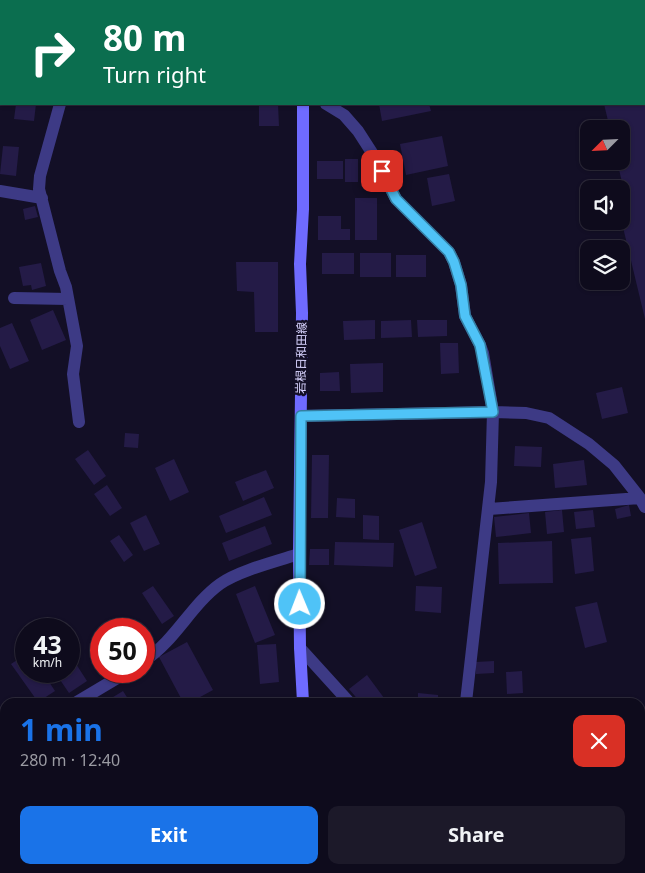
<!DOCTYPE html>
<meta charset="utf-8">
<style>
body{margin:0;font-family:"Noto Sans","Noto Sans JP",sans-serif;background:#1c1929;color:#f1f3f6;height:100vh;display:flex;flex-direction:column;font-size:19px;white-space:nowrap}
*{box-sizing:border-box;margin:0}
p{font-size:16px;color:#9b9ba3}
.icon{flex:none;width:28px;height:28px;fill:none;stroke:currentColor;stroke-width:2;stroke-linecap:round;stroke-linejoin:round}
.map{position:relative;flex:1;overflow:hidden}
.sheet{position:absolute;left:0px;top:698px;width:645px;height:176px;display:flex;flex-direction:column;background:#0e0b1c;border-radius:15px 15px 0 0;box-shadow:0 1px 4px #0004,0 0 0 1px #2e2b3b}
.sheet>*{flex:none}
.guide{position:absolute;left:0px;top:0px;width:645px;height:105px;box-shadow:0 1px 4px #0004,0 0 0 1px #2e2b3b;background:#0b6e4f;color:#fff;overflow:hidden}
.needle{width:32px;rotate:246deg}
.tools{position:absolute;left:580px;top:120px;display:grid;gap:10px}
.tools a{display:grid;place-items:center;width:50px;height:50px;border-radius:10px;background:#0e0b1c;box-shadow:0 1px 4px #0004,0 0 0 1px #2e2b3b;font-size:25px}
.speed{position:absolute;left:15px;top:618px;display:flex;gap:10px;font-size:25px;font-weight:700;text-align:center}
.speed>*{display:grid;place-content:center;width:65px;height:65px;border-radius:50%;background:#0e0b1c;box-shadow:0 1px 4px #0004,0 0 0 1px #2e2b3b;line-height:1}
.speed small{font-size:12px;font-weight:400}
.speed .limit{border:8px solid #d22;background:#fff;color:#111}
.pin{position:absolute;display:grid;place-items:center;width:42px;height:42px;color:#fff;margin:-21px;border-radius:10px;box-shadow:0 2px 8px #0006}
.me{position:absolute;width:55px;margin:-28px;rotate:359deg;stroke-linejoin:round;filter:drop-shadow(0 0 4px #0008)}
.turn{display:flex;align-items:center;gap:18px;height:105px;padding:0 20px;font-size:22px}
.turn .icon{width:65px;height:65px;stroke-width:2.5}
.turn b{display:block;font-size:35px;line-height:42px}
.round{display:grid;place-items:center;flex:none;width:52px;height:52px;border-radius:10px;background:#1c1929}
.summary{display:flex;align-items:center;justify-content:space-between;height:85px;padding:0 20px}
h1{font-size:30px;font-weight:700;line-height:38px;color:#1a73e8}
.primary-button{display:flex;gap:10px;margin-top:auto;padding:10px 20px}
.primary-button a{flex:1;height:58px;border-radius:10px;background:#1a73e8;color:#fff;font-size:20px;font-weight:700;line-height:58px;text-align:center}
.primary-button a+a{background:#1c1929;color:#f1f3f6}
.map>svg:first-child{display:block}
.building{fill:#241b47}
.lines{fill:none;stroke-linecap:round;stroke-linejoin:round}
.minor{stroke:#3d3a85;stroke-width:12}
.secondary{stroke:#6f6bff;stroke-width:12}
.route-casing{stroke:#337fa1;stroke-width:12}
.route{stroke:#4fc3f7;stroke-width:9}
.labels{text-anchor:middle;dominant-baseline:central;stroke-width:5;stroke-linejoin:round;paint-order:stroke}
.street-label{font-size:12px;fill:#d9d4ff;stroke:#130f26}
</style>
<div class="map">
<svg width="645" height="873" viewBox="0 0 645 873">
<rect width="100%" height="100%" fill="#130f26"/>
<path class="building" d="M16,104H36L34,121L14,119Z
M259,104H278L279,126H259Z
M379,104H429L431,111L382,121Z
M604,104H645V319L621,219V204L627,203L617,161H621V129H610Z
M442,136L448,166L406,175L400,144Z
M3,146L19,147L16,176L0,174Z
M345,159H358V182H345Z
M317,161H343V179H317Z
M449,174L455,201L432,206L427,178Z
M355,198H377V240H355Z
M35,206L38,217L25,220L23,209Z
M318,216H341V229H350V240H318Z
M322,253H354V274H322Z
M360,253H391V277H360Z
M396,255H426V277H396Z
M236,262H278V332H255L254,292L237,291Z
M41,263L46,286L32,290L31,285L23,286L19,267Z
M53,310L66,340L42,350L30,320Z
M375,320V339L344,340L343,321Z
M411,320L412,337L381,338V321Z
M417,320H447V336L418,337Z
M12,323L29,361L10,369L0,346V328Z
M440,343H458L459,373L441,374Z
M383,363V392L351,393L350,364Z
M339,372L340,391H320V373Z
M622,387L628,413L602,419L596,393Z
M125,433L139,434L138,448L124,447Z
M515,446L542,447L541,467L514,466Z
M88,450L106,476L94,485L75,459Z
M312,455H329L328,518H311Z
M174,459L189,492L170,501L155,468Z
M584,460L587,485L555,488L553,464Z
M266,470L274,488L243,501L235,482Z
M107,485L122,508L110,516L94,494Z
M264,497L272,515L226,533L219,516Z
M337,498L355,499V518L336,517Z
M629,505L631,516L617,519L615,509Z
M562,510L564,532L547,534L545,512Z
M593,510L595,527L576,529L574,512Z
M529,513L531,533L496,537L494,517Z
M146,515L160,544L144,551L130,523Z
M363,515L379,516V540L363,539Z
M422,522L437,568L415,576L399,530Z
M265,526L272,544L229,561L222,543Z
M119,535L133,555L124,562L110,541Z
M591,537L594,571L575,574L571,539Z
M552,541L553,583L499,584L498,543Z
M335,542L394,543L393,567L334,565Z
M310,549H329V565H309Z
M153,586L174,616L162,624L142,593Z
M255,586L275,635L255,643L236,594Z
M416,586L442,587L441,613L415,611Z
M597,602L607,642L585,648L575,607Z
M187,642L213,690L191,702H183L159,657Z
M276,644L279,682L260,684L257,645Z
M69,653L87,681L69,693L54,671H69Z
M26,654V671H42L55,691L38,702L11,664Z
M494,661V673L476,674V662Z
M522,671L523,693L507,694L506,672Z
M367,675L387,702H360L349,689Z
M123,691L130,702H105Z
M418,693L438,695V702H418Z
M5,845V869H25V873H2L0,846Z
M48,869H73V873H48Z
M329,869H398L394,873H328Z"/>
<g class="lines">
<path class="minor" d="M98,1L100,0
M60,104L40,176L39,189L60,271L66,287L77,346L73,374L79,422
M326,104L344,115L358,131L376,159L396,199L449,252L454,262L461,285L465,316L480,345L483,353L493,412L491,482L466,702
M0,191L42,198
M14,298L68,299
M301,416L493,412L526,413L549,418L589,444L614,465L640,498L645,507
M489,509L640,498
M300,648L349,702
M144,661C175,641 191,605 220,584C238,571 277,561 299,554
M77,702L129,671
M0,767L5,762
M640,810L645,809
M476,869L479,873"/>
<path class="secondary" d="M305,1V0
M303,702L300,648L299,554L302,313L300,264L303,209V104
M305,869V873"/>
</g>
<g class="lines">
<defs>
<path id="route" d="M300,604L301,416L493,412L480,345L465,316L461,285L454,262L449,252L396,199L382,171"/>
</defs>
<use href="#route" class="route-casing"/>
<use href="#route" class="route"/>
</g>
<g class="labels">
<g class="street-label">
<text transform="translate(301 358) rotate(-89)">岩根日和田線</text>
</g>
</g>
</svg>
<div class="tools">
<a><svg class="needle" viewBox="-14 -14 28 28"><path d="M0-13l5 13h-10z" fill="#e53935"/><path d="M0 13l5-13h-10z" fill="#9b9ba3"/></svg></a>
<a><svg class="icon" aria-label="sound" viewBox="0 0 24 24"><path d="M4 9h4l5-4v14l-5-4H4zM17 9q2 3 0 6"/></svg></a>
<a><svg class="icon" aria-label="layers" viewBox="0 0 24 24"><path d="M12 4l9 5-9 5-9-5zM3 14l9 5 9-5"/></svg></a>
</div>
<div class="speed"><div>43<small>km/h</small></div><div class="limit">50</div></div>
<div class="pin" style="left:382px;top:171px;background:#d93025"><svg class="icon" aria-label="arrive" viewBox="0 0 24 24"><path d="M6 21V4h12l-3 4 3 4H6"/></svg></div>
<svg class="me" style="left:300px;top:604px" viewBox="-20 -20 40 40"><circle r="17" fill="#4fc3f7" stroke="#fff" stroke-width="3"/><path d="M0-11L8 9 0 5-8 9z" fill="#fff"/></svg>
<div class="guide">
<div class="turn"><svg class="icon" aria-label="right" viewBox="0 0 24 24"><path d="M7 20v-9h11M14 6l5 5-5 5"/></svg><div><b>80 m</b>Turn right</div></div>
</div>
<section class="sheet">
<div class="summary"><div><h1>1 min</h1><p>280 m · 12:40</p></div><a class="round" style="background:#d93025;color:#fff"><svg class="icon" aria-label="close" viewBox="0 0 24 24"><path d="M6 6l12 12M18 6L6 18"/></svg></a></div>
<div class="primary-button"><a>Exit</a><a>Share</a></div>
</section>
</div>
